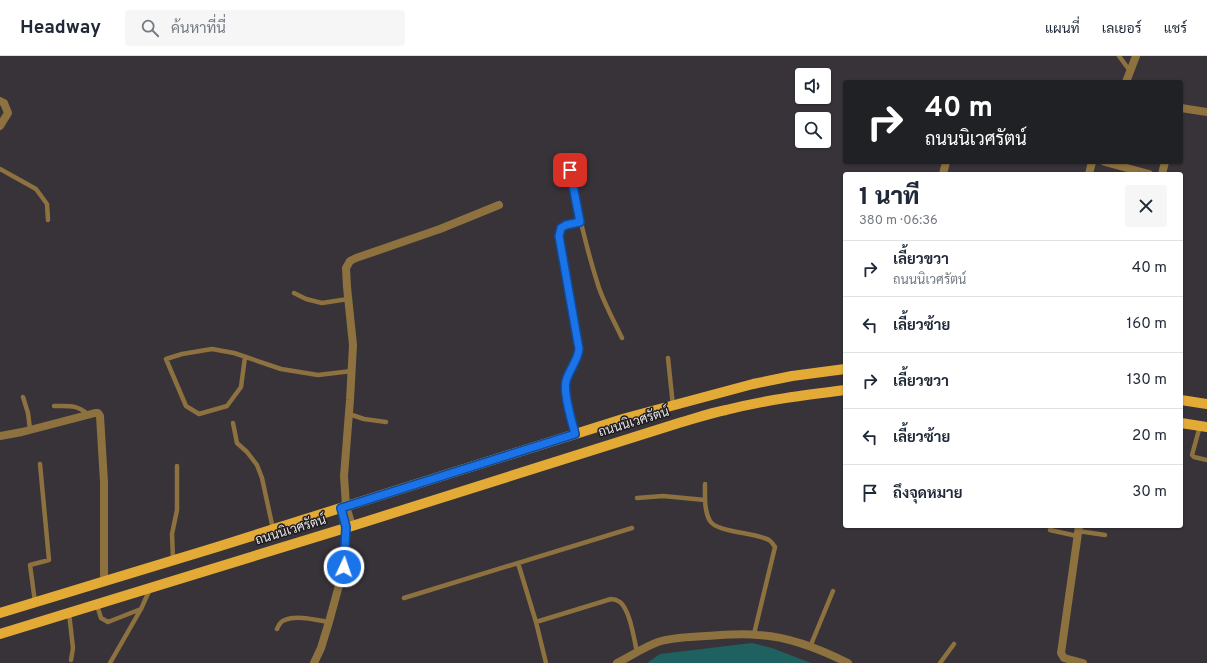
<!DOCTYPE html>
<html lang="th">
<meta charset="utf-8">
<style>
body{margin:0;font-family:Overpass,Sarabun,sans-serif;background:#f6f6f7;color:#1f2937;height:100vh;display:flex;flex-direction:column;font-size:15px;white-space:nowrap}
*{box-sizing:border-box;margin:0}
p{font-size:13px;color:#747a83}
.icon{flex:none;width:22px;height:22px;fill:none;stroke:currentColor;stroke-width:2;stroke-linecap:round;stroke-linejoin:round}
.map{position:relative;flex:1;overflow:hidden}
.details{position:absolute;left:843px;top:116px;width:340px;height:356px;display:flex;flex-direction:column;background:#fff;border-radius:4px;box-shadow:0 1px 3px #0004}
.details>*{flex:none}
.hud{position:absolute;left:843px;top:24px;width:340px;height:84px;border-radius:4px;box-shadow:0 1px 3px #0004;background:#202124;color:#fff;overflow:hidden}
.fabs{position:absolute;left:795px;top:12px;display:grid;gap:8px}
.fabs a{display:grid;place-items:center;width:36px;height:36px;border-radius:4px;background:#fff;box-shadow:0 1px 3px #0004;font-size:20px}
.pin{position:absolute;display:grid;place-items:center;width:34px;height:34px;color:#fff;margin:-17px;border-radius:8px;box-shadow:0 2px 6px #0006}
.me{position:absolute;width:44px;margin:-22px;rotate:3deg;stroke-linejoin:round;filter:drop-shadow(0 0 3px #0008)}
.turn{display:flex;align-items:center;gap:14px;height:84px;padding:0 16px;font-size:18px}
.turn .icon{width:52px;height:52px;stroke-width:2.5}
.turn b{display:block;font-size:28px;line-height:34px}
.round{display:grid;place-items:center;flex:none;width:42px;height:42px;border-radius:4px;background:#f6f6f7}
.head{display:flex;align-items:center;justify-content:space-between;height:68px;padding:0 16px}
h1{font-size:24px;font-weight:800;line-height:30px}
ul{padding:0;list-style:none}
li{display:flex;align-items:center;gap:12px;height:56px;padding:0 16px;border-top:1px solid #e0e1e3}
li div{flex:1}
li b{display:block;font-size:15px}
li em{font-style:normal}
header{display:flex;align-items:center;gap:24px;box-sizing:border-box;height:56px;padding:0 20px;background:#fff;border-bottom:1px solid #e0e1e3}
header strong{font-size:19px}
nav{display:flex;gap:22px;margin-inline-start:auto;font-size:14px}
.search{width:280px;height:36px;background:#f6f6f7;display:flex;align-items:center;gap:10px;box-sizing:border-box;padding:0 14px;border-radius:4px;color:#747a83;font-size:15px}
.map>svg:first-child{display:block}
.water{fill:#1f6161}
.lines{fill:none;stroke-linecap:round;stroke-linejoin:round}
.service{stroke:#8d713f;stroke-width:4.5}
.minor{stroke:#8d713f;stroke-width:8}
.tertiary{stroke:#8d713f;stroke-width:8}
.primary{stroke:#e4aa36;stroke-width:10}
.route-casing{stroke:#114b97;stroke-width:10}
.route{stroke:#1a73e8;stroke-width:7}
.labels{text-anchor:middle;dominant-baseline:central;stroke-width:3;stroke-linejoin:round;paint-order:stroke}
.street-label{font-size:13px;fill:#e5e3e6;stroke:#1d1b1e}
</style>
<header>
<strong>Headway</strong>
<div class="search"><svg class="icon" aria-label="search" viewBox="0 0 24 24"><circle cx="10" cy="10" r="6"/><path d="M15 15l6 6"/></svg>ค้นหาที่นี่</div>
<nav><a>แผนที่</a><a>เลเยอร์</a><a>แชร์</a></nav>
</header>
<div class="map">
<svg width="1207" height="607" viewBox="0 0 1207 607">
<rect width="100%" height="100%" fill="#373339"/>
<path class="water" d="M752,587L772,592L811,607H647L660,598Z"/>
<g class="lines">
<path class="service" d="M1119,0L1130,15
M567,102C576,145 585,189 599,232C605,249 614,265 622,282
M0,113L36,133L47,148L48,164
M294,237L306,243L322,247L348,243
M245,301L241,331L227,350L199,358L186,350L166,303L182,298L212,293L234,297L281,313L318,319L352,315
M668,302L673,350
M23,341L28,357L30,373
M54,350C69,350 76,348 89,359
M349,358L364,363L386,366
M233,367L237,387L247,396L257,409L262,422L273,473
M1200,370L1192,399L1194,401L1207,404
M575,378C572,364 563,338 566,325C569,314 578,304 579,293L559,180L561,172L566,169L580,166
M705,428C705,440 704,455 710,465C716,476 757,477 769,484C772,486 773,488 775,491L754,578
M637,442L663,440L705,444
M1050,474L1077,480
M1078,475L1105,479
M173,503L172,478L177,454V410
M518,507L536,566L546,607
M404,542L632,472
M35,546L30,509L49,504L40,408
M97,549L101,562L108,566L141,553
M69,557L73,592L71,604
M536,566L611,543C614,543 617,544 620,546C630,554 634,583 637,596
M277,573C279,569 280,565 285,564C297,559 316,564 329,566
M810,591L833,535
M110,607L141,553L150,533
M940,607L954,588"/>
<path class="minor" d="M1126,26L1136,0
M0,45L4,47L8,57L0,70
M1181,52L1207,56
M1105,106L1149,118
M943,118L946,106
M1089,118L1092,106
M1162,118L1165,106
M0,380L22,376L95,357H98L100,360L104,426V525
M352,470L346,450L344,420L350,344L353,289L347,231L346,212L350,205L356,202L440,173L499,149
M1079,470L1061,597L1064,602L1083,607
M617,607C631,600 644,591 658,586C673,581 691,581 706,580C724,579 741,577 758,579C787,580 822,594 848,607"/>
<path class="tertiary" d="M314,607L321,592L329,566L344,511L346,471L341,452"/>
<path class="primary" d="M1181,344L1207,348
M1181,367L1207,371
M0,557L217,491L626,362L753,328L792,320L845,313
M0,578L352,470L682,366C696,362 711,357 726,354C765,344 805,339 845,334"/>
</g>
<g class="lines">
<defs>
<path id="route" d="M344,511L346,471L341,452L575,378C572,365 563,338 566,325C569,314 578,304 579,293L559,180L561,172L566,169L580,166L570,114"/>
</defs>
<use href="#route" class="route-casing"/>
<use href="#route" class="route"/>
</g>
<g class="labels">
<g class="street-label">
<text transform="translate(634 367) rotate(-17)">ถนนนิเวศรัตน์</text>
<text transform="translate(291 475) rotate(-17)">ถนนนิเวศรัตน์</text>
</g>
</g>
</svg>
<div class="fabs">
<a><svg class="icon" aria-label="sound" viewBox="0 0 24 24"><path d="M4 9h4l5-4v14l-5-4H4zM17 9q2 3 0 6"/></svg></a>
<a><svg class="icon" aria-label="search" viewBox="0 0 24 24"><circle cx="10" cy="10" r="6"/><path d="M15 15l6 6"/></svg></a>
</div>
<div class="pin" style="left:570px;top:114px;background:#d93025"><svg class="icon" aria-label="arrive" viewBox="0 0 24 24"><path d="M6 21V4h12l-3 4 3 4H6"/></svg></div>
<svg class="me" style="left:344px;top:511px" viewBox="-20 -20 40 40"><circle r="17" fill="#1a73e8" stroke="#fff" stroke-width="3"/><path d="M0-11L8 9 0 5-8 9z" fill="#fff"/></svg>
<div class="hud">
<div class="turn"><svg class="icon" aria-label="right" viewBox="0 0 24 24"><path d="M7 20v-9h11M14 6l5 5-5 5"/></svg><div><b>40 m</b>ถนนนิเวศรัตน์</div></div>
</div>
<section class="details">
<div class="head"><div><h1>1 นาที</h1><p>380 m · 06:36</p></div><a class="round"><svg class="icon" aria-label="close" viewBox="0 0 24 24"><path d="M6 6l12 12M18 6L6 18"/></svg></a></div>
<ul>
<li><svg class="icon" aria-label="right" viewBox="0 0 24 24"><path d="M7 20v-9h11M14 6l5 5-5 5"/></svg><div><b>เลี้ยวขวา</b><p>ถนนนิเวศรัตน์</p></div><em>40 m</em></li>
<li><svg class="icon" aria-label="left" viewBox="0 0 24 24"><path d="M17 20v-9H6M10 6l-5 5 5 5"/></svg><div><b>เลี้ยวซ้าย</b></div><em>160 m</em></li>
<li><svg class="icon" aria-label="right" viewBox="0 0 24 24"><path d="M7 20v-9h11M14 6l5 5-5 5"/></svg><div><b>เลี้ยวขวา</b></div><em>130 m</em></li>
<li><svg class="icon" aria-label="left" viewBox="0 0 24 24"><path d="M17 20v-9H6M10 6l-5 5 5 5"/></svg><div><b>เลี้ยวซ้าย</b></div><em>20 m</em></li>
<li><svg class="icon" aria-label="arrive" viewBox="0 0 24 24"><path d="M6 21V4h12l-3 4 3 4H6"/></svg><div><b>ถึงจุดหมาย</b></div><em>30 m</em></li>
</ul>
</section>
</div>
